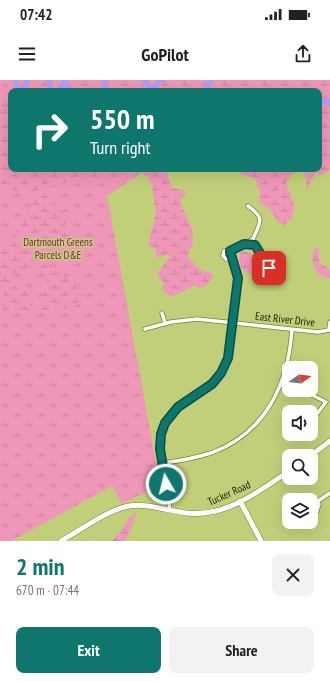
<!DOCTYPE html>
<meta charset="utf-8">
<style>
body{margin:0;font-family:"PT Sans Narrow",sans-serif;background:#f2f2f2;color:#202124;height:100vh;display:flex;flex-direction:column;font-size:15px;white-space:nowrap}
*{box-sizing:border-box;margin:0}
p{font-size:13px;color:#757577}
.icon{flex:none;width:22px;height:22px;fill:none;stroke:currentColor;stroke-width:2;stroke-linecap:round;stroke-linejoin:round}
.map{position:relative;height:461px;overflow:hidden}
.side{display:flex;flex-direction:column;background:#fff;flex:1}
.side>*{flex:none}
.hud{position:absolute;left:8px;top:8px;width:314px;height:84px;border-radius:8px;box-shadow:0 4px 16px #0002;background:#0f766e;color:#fff;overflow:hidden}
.needle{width:26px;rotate:76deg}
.buttons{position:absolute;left:282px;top:281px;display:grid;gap:8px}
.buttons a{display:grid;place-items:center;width:36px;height:36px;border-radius:8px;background:#fff;box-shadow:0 4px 16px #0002;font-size:20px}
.pin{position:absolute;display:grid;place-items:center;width:34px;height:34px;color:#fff;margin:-17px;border-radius:8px;box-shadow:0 2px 6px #0006}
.me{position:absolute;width:44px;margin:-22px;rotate:352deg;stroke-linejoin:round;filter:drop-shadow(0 0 3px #0008)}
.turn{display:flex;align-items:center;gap:14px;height:84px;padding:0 16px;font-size:18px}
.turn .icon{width:52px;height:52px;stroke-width:2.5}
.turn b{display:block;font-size:28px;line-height:34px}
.round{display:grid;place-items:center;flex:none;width:42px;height:42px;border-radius:8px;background:#f2f2f2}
.head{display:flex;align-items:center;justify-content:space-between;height:68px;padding:0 16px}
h1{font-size:24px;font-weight:800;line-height:30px;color:#0f766e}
.button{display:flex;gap:8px;margin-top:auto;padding:8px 16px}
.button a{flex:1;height:46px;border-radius:8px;background:#0f766e;color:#fff;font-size:16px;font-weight:800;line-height:46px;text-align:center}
.button a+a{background:#f2f2f2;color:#202124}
.status{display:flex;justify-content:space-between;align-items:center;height:28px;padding:0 20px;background:#fff;direction:ltr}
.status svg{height:11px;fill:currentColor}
header{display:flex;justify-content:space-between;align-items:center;height:52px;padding:0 16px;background:#fff;font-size:18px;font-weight:800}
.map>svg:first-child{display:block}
.grass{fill:url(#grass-tufts)}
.wetland{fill:url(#wetland-marsh)}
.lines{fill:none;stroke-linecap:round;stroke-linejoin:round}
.river{stroke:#b49bf5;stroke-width:5.5}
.street-casing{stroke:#77822c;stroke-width:5}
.secondary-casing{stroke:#77822c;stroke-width:6}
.street{stroke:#fff;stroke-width:3.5}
.secondary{stroke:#fff;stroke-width:5}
.route-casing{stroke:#0a4d48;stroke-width:10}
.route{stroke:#0f766e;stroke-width:7}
.labels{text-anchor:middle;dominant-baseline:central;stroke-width:3;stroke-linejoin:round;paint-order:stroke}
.park-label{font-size:11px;fill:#8b1c53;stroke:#c2cf7a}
.street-label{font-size:11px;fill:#1c1f00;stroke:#c2cf7a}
</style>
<div class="status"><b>07:42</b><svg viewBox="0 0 49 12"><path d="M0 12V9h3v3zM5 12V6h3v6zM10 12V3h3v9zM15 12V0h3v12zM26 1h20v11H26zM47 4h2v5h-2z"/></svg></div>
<header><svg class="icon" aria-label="menu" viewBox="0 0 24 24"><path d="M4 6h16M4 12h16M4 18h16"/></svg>GoPilot<svg class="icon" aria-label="share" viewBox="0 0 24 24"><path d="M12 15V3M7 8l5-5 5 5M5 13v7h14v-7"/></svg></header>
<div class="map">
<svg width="330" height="461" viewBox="0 0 330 461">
<defs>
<pattern id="grass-tufts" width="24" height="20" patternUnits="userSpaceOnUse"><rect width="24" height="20" fill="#ef97b8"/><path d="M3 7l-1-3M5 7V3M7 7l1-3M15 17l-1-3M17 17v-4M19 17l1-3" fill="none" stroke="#cc829c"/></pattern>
<pattern id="wetland-marsh" width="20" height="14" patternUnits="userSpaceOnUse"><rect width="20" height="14" fill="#ef97b8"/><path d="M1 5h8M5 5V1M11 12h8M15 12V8" fill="none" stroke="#cc829c"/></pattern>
</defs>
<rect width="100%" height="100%" fill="#c2cf7a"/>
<path class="grass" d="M0,0H14L16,11H11V89H147L107,116L160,404L122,424L112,406L11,461H0Z"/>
<path class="wetland" d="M14,0H330V90L319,96L316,91L306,111L307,98L304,93L299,90L292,94L286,103L294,124L292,139L284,145L279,143L269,128L259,123L260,112L255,98L242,95L238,89H319V11H17Z
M0,27L11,31V89H126L109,92L100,99L72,100L55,106L42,107L41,109L48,116L50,123L68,130L71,137L59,153L57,166L45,169L37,175V179L47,182L48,187C37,194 13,183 9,203L16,207L17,211L33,212L30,230L28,232L16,230L6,232L2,228L5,217L0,209V166L3,161L13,162L23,138L36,119L33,111L20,114L10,109L0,118Z
M129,89H162L167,93L172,108L184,110L185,114L180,121C184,135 194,144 193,160C193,166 188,171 188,177L199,189L211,193L213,197L206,206L199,208L195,205L174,216L169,215L162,209L164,202L159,198L158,193L170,176L167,175L157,177L155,168L148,165L156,133L151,101L141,91Z
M316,167L319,168V182L330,190V198C316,198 307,178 316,167Z
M243,171L254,175L260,193L258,195C244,195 237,188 240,173Z
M60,189L66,199L75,202L83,214V219L79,224L71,228L43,231C35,219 46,204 50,193Z
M136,432L134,442L125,461H111C123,453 127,437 136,432Z"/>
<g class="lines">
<path class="river" d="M15,0L19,10H21L25,6L27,0
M49,0L51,11
M144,0L150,8L154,10L157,3L162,0
M60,11L62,4L65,2L71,11H83
M105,11V0
M205,11L211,0
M319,19L330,23"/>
<defs>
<path id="street" d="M248,126C265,138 261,141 253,159
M255,165L269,188
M230,171L253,159L255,165L244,164
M162,233L165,243
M145,249L171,242L197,239L318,252L329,250L330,242
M281,305L289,307
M302,310L326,322L316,335
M163,383C179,381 195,378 211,373C266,353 288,304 292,250
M309,420H316L319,424L317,431L311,432
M318,421L330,413
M170,430L161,374V354L172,333L212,304L221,293L226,283L232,254L237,197L236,188L232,179H226L223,176L224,171H231L232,179"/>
<path id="secondary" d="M310,376L330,361
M240,421L261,461
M61,461C81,450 107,430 129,426C148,423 168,431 187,433C224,438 260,411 289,391"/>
</defs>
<use href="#street" class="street-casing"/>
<use href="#secondary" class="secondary-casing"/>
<use href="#street" class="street"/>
<use href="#secondary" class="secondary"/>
</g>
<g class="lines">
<defs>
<path id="route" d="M166,404L160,369L161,354L165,343L178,327L212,304L221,293L228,278L238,198L230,171L244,164L255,165L269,188"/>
</defs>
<use href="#route" class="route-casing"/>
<use href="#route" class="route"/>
</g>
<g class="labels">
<g class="park-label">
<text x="58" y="162">Dartmouth Greens<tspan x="58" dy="13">Parcels D&amp;E</tspan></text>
</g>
<g class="street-label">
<text transform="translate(285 239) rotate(6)">East River Drive</text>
<text transform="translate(229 413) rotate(-24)">Tucker Road</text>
</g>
</g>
</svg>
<div class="buttons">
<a><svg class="needle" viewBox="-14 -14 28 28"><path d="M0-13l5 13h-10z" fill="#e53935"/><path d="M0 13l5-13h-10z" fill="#757577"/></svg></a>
<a><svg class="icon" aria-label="sound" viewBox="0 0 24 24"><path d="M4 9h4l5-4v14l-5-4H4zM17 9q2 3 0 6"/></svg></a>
<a><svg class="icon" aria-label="search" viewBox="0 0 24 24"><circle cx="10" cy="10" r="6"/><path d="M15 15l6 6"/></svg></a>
<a><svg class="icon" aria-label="layers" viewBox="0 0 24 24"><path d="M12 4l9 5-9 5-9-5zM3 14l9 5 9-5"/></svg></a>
</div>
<div class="pin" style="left:269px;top:188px;background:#d93025"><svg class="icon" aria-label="arrive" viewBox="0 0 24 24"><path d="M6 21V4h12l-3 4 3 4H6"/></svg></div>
<svg class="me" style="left:166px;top:404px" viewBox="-20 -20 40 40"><circle r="17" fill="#0f766e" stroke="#fff" stroke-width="3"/><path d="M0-11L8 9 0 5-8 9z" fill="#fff"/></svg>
<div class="hud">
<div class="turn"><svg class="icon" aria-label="right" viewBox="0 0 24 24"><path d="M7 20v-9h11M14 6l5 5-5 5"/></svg><div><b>550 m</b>Turn right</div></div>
</div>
</div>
<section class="side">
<div class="head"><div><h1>2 min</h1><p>670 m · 07:44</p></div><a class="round"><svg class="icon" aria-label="close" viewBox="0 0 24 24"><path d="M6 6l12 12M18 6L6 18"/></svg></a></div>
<div class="button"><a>Exit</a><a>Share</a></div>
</section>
